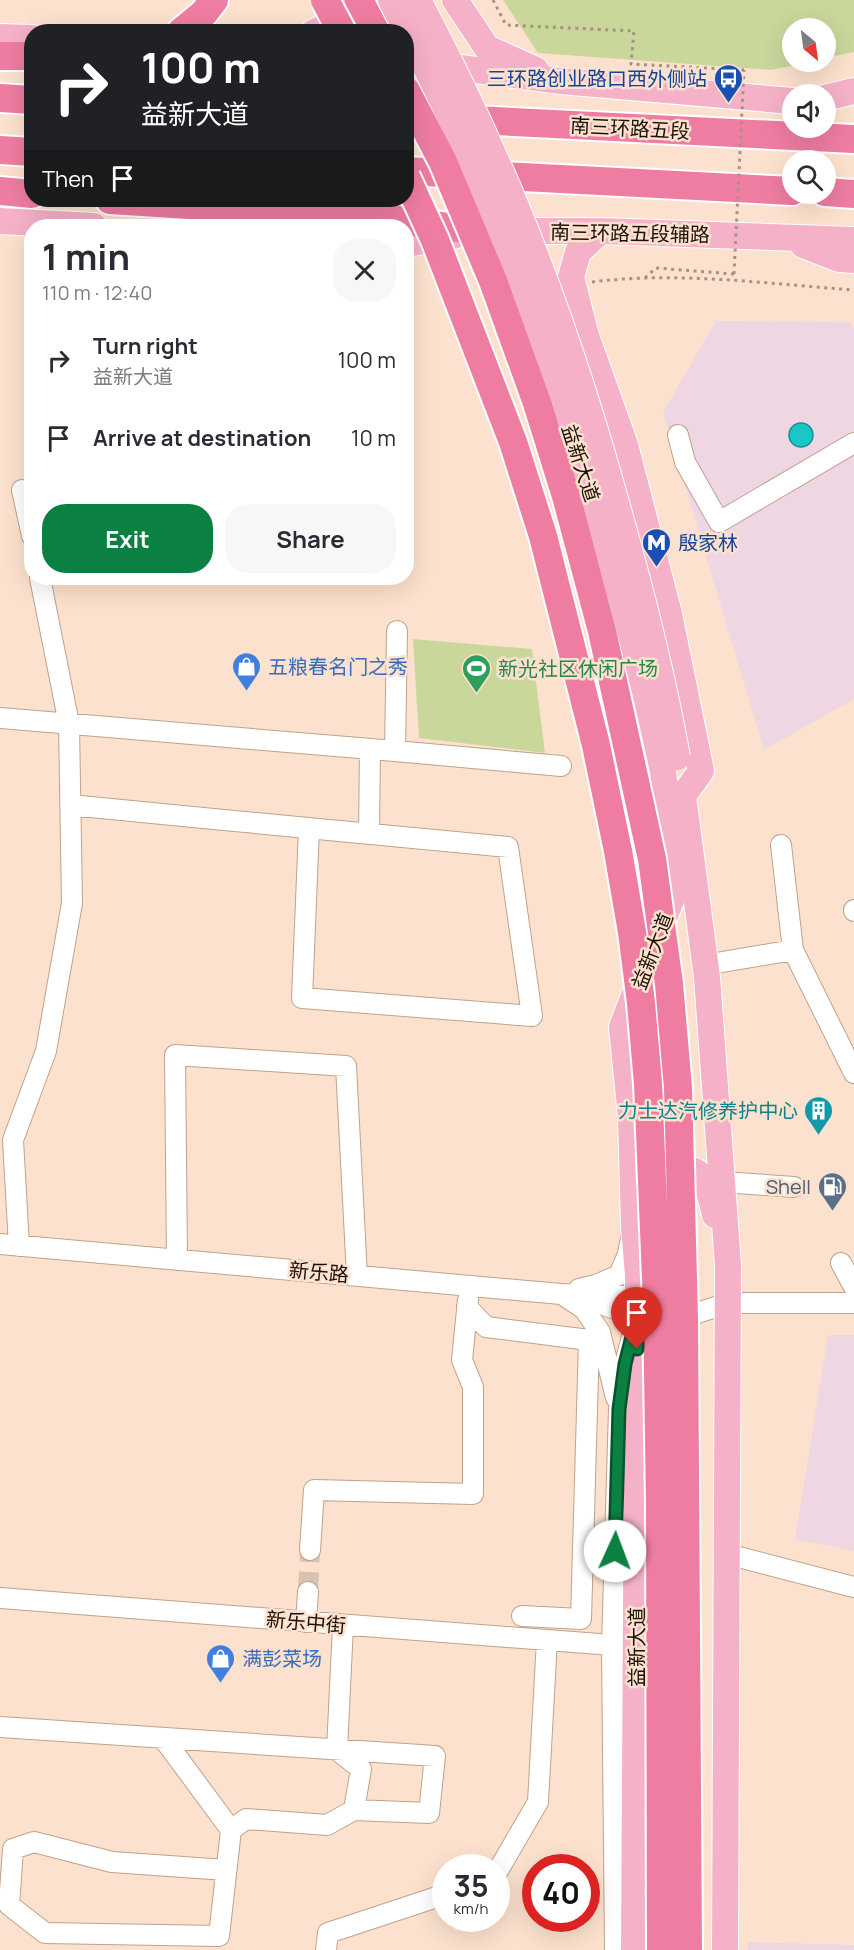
<!DOCTYPE html>
<meta charset="utf-8">
<style>
body{margin:0;font-family:Manrope,"Noto Sans SC",sans-serif;background:#f7f7f7;color:#2b2b33;height:100vh;display:flex;flex-direction:column;font-size:22px;white-space:nowrap}
*{box-sizing:border-box;margin:0}
p{font-size:20px;color:#7c7c81}
.icon{flex:none;width:33px;height:33px;fill:none;stroke:currentColor;stroke-width:2;stroke-linecap:round;stroke-linejoin:round}
.map{position:relative;flex:1;overflow:hidden}
.drawer{position:absolute;left:24px;top:219px;width:390px;height:366px;display:flex;flex-direction:column;background:#fff;border-radius:24px;box-shadow:0 6px 24px #0002}
.drawer>*{flex:none}
.banner{position:absolute;left:24px;top:24px;width:390px;height:183px;border-radius:24px;box-shadow:0 6px 24px #0002;background:#202124;color:#fff;overflow:hidden}
.needle{width:39px;rotate:151deg}
.fabs{position:absolute;left:782px;top:18px;display:grid;gap:12px}
.fabs a{display:grid;place-items:center;width:54px;height:54px;border-radius:50%;background:#fff;box-shadow:0 6px 24px #0002;font-size:30px}
.speed{position:absolute;left:432px;top:1854px;display:flex;gap:12px;font-size:30px;font-weight:700;text-align:center}
.speed>*{display:grid;place-content:center;width:78px;height:78px;border-radius:50%;background:#fff;box-shadow:0 6px 24px #0002;line-height:1}
.speed small{font-size:15px;font-weight:400}
.speed .limit{border:9px solid #d22;background:#fff;color:#111}
.pin{position:absolute;display:grid;place-items:center;width:51px;height:51px;color:#fff;margin:-62px -26px;border-radius:50% 50% 50% 0;rotate:-45deg;box-shadow:0 0 6px #0007}
.pin .icon{rotate:45deg}
.me{position:absolute;width:66px;margin:-33px;rotate:2deg;stroke-linejoin:round;filter:drop-shadow(0 0 4px #0008)}
.turn{display:flex;align-items:center;gap:21px;height:126px;padding:0 18px;font-size:27px}
.turn .icon{width:78px;height:78px;stroke-width:2.5}
.turn b{display:block;font-size:42px;line-height:51px}
.then{display:flex;align-items:center;height:57px;padding:0 18px;background:#0003;gap:12px;font-size:22px}
.round{display:grid;place-items:center;flex:none;width:63px;height:63px;border-radius:24px;background:#f7f7f7}
.headline{display:flex;align-items:center;justify-content:space-between;height:102px;padding:0 18px}
h1{font-size:36px;font-weight:700;line-height:45px}
.primary-button{display:flex;gap:12px;margin-top:auto;padding:12px 18px}
.primary-button a{flex:1;height:69px;border-radius:24px;background:#0b8043;color:#fff;font-size:24px;font-weight:700;line-height:69px;text-align:center}
.primary-button a+a{background:#f7f7f7;color:#2b2b33}
ul{padding:0;list-style:none}
li{display:flex;align-items:center;gap:18px;height:78px;padding:0 18px}
li div{flex:1}
li b{display:block;font-size:22px}
li em{font-style:normal}
.map>svg:first-child{display:block}
.industrial{fill:#eed6e2}
.green{fill:#cad79b}
.water{fill:#1ac6c6;stroke:#1a8f8d;stroke-width:1.5}
.lines{fill:none;stroke-linecap:round;stroke-linejoin:round}
.minor-tunnel{stroke:#dac2b0;stroke-width:20;stroke-dasharray:20 10;stroke-linecap:butt}
.minor-casing{stroke:#c0a28a;stroke-width:22}
.major-casing{stroke:#fff;stroke-width:28}
.highway-casing{stroke:#fff;stroke-width:32}
.path{stroke:#a69282;stroke-width:3;stroke-dasharray:3 4.5;stroke-linecap:butt}
.minor{stroke:#fff;stroke-width:20}
.major{stroke:#f5b1c7;stroke-width:26}
.highway{stroke:#ef7da2;stroke-width:28}
.major-bridge-casing{stroke:#fff;stroke-width:28;stroke-linecap:butt}
.highway-bridge-casing{stroke:#fff;stroke-width:32;stroke-linecap:butt}
.path-bridge{stroke:#a69282;stroke-width:3;stroke-dasharray:3 4.5;stroke-linecap:butt}
.major-bridge{stroke:#f5b1c7;stroke-width:26}
.highway-bridge{stroke:#ef7da2;stroke-width:28}
.route-casing{stroke:#07532c;stroke-width:15}
.route{stroke:#0b8043;stroke-width:10}
.labels{text-anchor:middle;dominant-baseline:central;stroke-width:5;stroke-linejoin:round;paint-order:stroke}
.transit-label{font-size:20px;fill:#164399;stroke:#fce2ce;text-anchor:end}
.street-label{font-size:20px;fill:#1b1007;stroke:#fce2ce}
.shop-label{font-size:20px;fill:#366cbe;stroke:#fce2ce;text-anchor:start}
.leisure-label{font-size:20px;fill:#27864d;stroke:#fce2ce;text-anchor:start}
.culture-label{font-size:20px;fill:#0d838f;stroke:#fce2ce;text-anchor:end}
.service-label{font-size:20px;fill:#4e5e75;stroke:#fce2ce;text-anchor:end}
</style>
<div class="map">
<svg width="854" height="1950" viewBox="0 0 854 1950">
<rect width="100%" height="100%" fill="#fce2ce"/>
<path class="industrial" d="M716,321L850,322L854,329V699L764,750L663,412Z
M828,1335H854V1551L795,1539Z
M748,1942L854,1945V1950H748Z"/>
<path class="green" d="M503,0H854V52L825,58V28H792V62H810L771,70L538,53Z
M413,639L532,649L545,753L419,738Z"/>
<path class="water" d="M789 435a12 12 0 1 1 24 0a12 12 0 1 1-24 0Z"/>
<g class="lines">
<path class="minor-tunnel" d="M308,1592L310,1550"/>
<defs>
<path id="minor" d="M678,435L685,462L719,522L854,443
M22,490L32,536
M0,718L395,751L561,766
M395,751L397,631
M70,805C216,819 362,834 508,847L532,1016L302,998L309,828
M369,834L370,749
M781,845L793,950
M854,910V911
M705,965L793,950L854,1073
M723,1182L794,1187
M0,1244L561,1294L638,1296L648,1306
M19,1246L13,1140L46,1051L72,903L69,724L40,578
M177,1260L175,1055L346,1066L357,1276
M841,1263L854,1287
M579,1289L596,1285L619,1275L628,1254L631,1238
M566,1297L584,1309L600,1332L616,1398
M593,1301L637,1317L625,1364L619,1409L612,1645L615,1950
M467,1307L486,1327L589,1340L581,1619L522,1616
M682,1332L694,1314L728,1303H854
M310,1550L314,1490L473,1494V1387L462,1360L468,1300
M727,1554L854,1587
M0,1598L612,1645
M306,1622L308,1592
M0,1727L435,1756L429,1813L354,1810
M163,1738L231,1830
M226,1870L112,1862L34,1842L13,1849L9,1905L45,1933L219,1936L231,1830L246,1819L327,1825L354,1810L361,1769L337,1750L343,1625
M496,1874L538,1802L547,1640
M326,1950L328,1933L446,1894"/>
<path id="major" d="M455,0L487,48L536,70
M314,32L325,27L341,0
M0,37L32,38
M406,61L561,81L792,101
M825,98L854,91
M0,221L94,226
M505,231H601L854,240
M601,231L578,252L571,277L586,336L625,445L669,614L701,771L683,796
M406,244L454,236
M803,245L839,259L854,260
M684,804L707,977L728,1265L725,1950
M664,1178C669,1173 675,1172 682,1170C706,1164 711,1199 715,1215
M634,1950L638,1275L634,1226L631,1117L622,1027L676,887L663,771"/>
<path id="highway" d="M359,0L376,32
M181,32L204,13L214,0
M0,56H32
M0,98L32,100
M455,119L854,139
M0,150L32,152
M406,171L792,191
M0,191L32,194
M825,192L854,194
M110,200L378,217L485,232"/>
</defs>
<use href="#minor" class="minor-casing"/>
<use href="#major" class="major-casing"/>
<use href="#highway" class="highway-casing"/>
<path class="path" d="M493,0L506,25L634,31L631,64L744,70
M645,278L656,268L734,274
M592,282C677,271 769,284 854,290"/>
<use href="#minor" class="minor"/>
<use href="#major" class="major"/>
<use href="#highway" class="highway"/>
<defs>
<path id="major-bridge" d="M391,0C410,38 431,75 448,113C543,324 615,545 663,771
M418,0C454,68 487,138 517,209C557,307 590,408 618,510C641,591 662,673 677,757"/>
<path id="highway-bridge" d="M325,0L342,32
M406,91L443,162L493,281L537,403L566,496L602,631L652,859L669,984L678,1088L684,1318L688,1950
M406,177L435,240L513,442L543,536L596,745L618,851L632,932L641,1003L648,1083L657,1303L660,1503L661,1950"/>
</defs>
<use href="#major-bridge" class="major-bridge-casing"/>
<use href="#highway-bridge" class="highway-bridge-casing"/>
<path class="path-bridge" d="M734,274L744,70"/>
<use href="#major-bridge" class="major-bridge"/>
<use href="#highway-bridge" class="highway-bridge"/>
</g>
<g class="lines">
<defs>
<path id="route" d="M615,1551L619,1409L625,1364L637,1317V1349"/>
</defs>
<use href="#route" class="route-casing"/>
<use href="#route" class="route"/>
</g>
<defs>
<symbol id="bus-pin" viewBox="-11 -11 22 30"><path d="M0 17L-7.5 6A9.5 9.5 0 1 1 7.5 6Z" fill="#1a4fb4" stroke="#fce2ce"/><path d="M-5-6H5V4H4V6H2V4H-2V6H-4V4H-5ZM-3.5-4V0h7V-4ZM-3.5 1.2v1.5H-2V1.2ZM2 1.2v1.5H3.5V1.2Z" fill="#fff"/></symbol>
<symbol id="metro-pin" viewBox="-11 -11 22 30"><path d="M0 17L-7.5 6A9.5 9.5 0 1 1 7.5 6Z" fill="#1a4fb4" stroke="#fce2ce"/><path d="M-5.5 5V-5H-3L0 0L3-5H5.5V5H3V-.5L0 4L-3-.5V5Z" fill="#fff"/></symbol>
<symbol id="shop-pin" viewBox="-11 -11 22 30"><path d="M0 17L-7.5 6A9.5 9.5 0 1 1 7.5 6Z" fill="#3f7fe0" stroke="#fce2ce"/><path d="M-5-2.5h2.3a2.7 3.5 0 0 1 5.4 0H5L5.5 6h-11ZM-1.5-2.5h3a1.5 2.3 0 0 0-3 0Z" fill="#fff"/></symbol>
<symbol id="stadium-pin" viewBox="-11 -11 22 30"><path d="M0 17L-7.5 6A9.5 9.5 0 1 1 7.5 6Z" fill="#2e9e5b" stroke="#fce2ce"/><path d="M0-5a6.5 5 0 1 0 0 10a6.5 5 0 1 0 0-10ZM-3.5-1.8h7v3.6h-7Z" fill="#fff"/></symbol>
<symbol id="building-pin" viewBox="-11 -11 22 30"><path d="M0 17L-7.5 6A9.5 9.5 0 1 1 7.5 6Z" fill="#0f9aa8" stroke="#fce2ce"/><path d="M-4-6H4V6H1V3H-1V6H-4ZM-2.5-4.3h1.7v1.8h-1.7ZM.8-4.3h1.7v1.8H.8ZM-2.5-1h1.7V.8h-1.7ZM.8-1h1.7V.8H.8Z" fill="#fff"/></symbol>
<symbol id="fuel-pin" viewBox="-11 -11 22 30"><path d="M0 17L-7.5 6A9.5 9.5 0 1 1 7.5 6Z" fill="#5c6f8a" stroke="#fce2ce"/><path d="M-5.5-6h7V0h2V4h1.3V-2.5L3-4.5l.8-.8L6-3V5H2.5V1h-1V6h-7ZM-4.2-4.7v3.2H.2V-4.7Z" fill="#fff"/></symbol>
</defs>
<g fill-rule="evenodd">
<use href="#bus-pin" x="712" y="62" width="33" height="45"/>
<use href="#metro-pin" x="640" y="526" width="33" height="45"/>
<use href="#shop-pin" x="230" y="650" width="33" height="45"/>
<use href="#stadium-pin" x="460" y="652" width="33" height="45"/>
<use href="#building-pin" x="802" y="1094" width="33" height="45"/>
<use href="#fuel-pin" x="816" y="1170" width="33" height="45"/>
<use href="#shop-pin" x="204" y="1642" width="33" height="45"/>
</g>
<g class="labels">
<g class="transit-label">
<text x="707" y="78">三环路创业路口西外侧站</text>
<text x="678" y="542" text-anchor="start">殷家林</text>
</g>
<g class="street-label">
<text transform="translate(630 128) rotate(3)">南三环路五段</text>
<text transform="translate(630 233) rotate(1)">南三环路五段辅路</text>
<text transform="translate(581 463) rotate(72)">益新大道</text>
<text transform="translate(652 951) rotate(-69)">益新大道</text>
<text transform="translate(319 1272) rotate(5)">新乐路</text>
<text transform="translate(306 1622) rotate(5)">新乐中街</text>
<text transform="translate(636 1647) rotate(-90)">益新大道</text>
</g>
<g class="shop-label">
<text x="268" y="666">五粮春名门之秀</text>
<text x="242" y="1658">满彭菜场</text>
</g>
<g class="leisure-label">
<text x="498" y="668">新光社区休闲广场</text>
</g>
<g class="culture-label">
<text x="798" y="1110">力士达汽修养护中心</text>
</g>
<g class="service-label">
<text x="811" y="1186">Shell</text>
</g>
</g>
</svg>
<div class="fabs">
<a><svg class="needle" viewBox="-14 -14 28 28"><path d="M0-13l5 13h-10z" fill="#e53935"/><path d="M0 13l5-13h-10z" fill="#7c7c81"/></svg></a>
<a><svg class="icon" aria-label="sound" viewBox="0 0 24 24"><path d="M4 9h4l5-4v14l-5-4H4zM17 9q2 3 0 6"/></svg></a>
<a><svg class="icon" aria-label="search" viewBox="0 0 24 24"><circle cx="10" cy="10" r="6"/><path d="M15 15l6 6"/></svg></a>
</div>
<div class="speed"><div>35<small>km/h</small></div><div class="limit">40</div></div>
<div class="pin" style="left:637px;top:1349px;background:#d93025"><svg class="icon" aria-label="arrive" viewBox="0 0 24 24"><path d="M6 21V4h12l-3 4 3 4H6"/></svg></div>
<svg class="me" style="left:615px;top:1551px" viewBox="-20 -20 40 40"><circle r="19" fill="#fff"/><path d="M0-13L10 11 0 6-10 11z" fill="#0b8043"/></svg>
<div class="banner">
<div class="turn"><svg class="icon" aria-label="right" viewBox="0 0 24 24"><path d="M7 20v-9h11M14 6l5 5-5 5"/></svg><div><b>100 m</b>益新大道</div></div>
<div class="then">Then<svg class="icon" aria-label="arrive" viewBox="0 0 24 24"><path d="M6 21V4h12l-3 4 3 4H6"/></svg></div>
</div>
<section class="drawer">
<div class="headline"><div><h1>1 min</h1><p>110 m · 12:40</p></div><a class="round"><svg class="icon" aria-label="close" viewBox="0 0 24 24"><path d="M6 6l12 12M18 6L6 18"/></svg></a></div>
<ul>
<li><svg class="icon" aria-label="right" viewBox="0 0 24 24"><path d="M7 20v-9h11M14 6l5 5-5 5"/></svg><div><b>Turn right</b><p>益新大道</p></div><em>100 m</em></li>
<li><svg class="icon" aria-label="arrive" viewBox="0 0 24 24"><path d="M6 21V4h12l-3 4 3 4H6"/></svg><div><b>Arrive at destination</b></div><em>10 m</em></li>
</ul>
<div class="primary-button"><a>Exit</a><a>Share</a></div>
</section>
</div>
